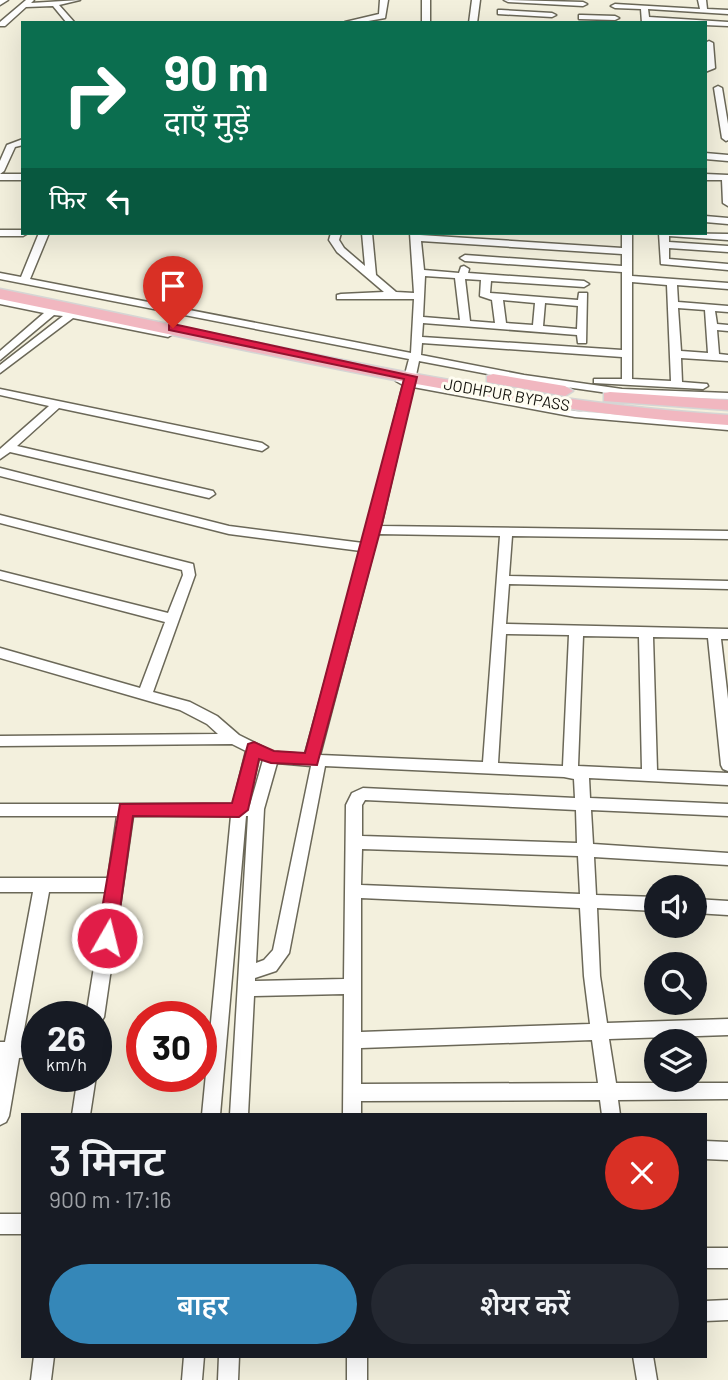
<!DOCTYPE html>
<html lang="hi">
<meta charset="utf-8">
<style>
body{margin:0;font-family:Barlow,"Noto Sans Devanagari",sans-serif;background:#242831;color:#f1f3f6;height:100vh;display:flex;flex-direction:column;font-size:26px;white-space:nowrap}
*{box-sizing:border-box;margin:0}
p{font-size:23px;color:#9ea1a6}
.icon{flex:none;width:38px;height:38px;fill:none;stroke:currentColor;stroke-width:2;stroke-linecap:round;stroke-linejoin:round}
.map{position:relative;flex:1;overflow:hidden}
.panel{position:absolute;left:21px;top:1113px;width:686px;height:245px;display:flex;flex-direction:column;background:#171b24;border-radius:0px;box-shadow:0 7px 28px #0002}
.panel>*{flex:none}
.guide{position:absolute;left:21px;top:21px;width:686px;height:214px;border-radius:0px;box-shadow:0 7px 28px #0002;background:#0b6e4f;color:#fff;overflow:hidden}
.tools{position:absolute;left:644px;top:875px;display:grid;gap:14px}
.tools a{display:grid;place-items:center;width:63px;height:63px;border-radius:50%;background:#171b24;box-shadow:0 7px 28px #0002;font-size:35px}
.speed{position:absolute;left:21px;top:1001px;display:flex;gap:14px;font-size:35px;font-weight:700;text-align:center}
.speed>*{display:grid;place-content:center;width:91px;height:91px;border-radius:50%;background:#171b24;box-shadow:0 7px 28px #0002;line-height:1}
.speed small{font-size:18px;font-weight:400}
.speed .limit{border:10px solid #d22;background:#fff;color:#111}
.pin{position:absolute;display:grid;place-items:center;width:60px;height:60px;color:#fff;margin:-72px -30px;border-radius:50% 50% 50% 0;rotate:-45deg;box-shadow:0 0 7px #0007}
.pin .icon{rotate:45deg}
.me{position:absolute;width:77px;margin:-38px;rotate:8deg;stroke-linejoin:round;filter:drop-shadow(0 0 5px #0008)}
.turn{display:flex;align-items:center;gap:24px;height:147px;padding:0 28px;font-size:32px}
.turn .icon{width:91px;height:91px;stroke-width:2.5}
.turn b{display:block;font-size:49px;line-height:60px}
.then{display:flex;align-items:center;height:66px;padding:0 28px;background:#0003;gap:14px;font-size:26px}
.round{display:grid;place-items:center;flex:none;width:74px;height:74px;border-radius:37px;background:#242831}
.overview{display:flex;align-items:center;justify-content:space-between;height:119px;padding:0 28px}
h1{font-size:42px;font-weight:600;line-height:52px}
.primary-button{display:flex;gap:14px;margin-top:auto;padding:14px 28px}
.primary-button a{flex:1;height:80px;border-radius:42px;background:#3587b8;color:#fff;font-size:28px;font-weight:600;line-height:80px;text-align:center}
.primary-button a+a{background:#242831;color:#f1f3f6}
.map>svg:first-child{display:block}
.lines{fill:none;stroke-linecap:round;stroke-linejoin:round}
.minor-casing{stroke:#6b6858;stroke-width:3}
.highway-casing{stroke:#d5d5d4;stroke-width:3}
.minor{fill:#fff;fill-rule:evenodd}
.highway{fill:#f1b7c0;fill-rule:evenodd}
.route{fill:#e11d48;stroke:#92132f;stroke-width:2}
.labels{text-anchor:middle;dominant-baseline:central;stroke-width:6;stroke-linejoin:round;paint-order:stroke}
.far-street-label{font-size:16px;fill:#16150f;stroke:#fffdf1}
</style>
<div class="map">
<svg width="728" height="1380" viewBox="0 0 728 1380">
<rect width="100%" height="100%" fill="#f3f0dd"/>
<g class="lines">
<defs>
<path id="minor" d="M0,0H8L0,5Z
M26,0H34L31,3L80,0L59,5L75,23H67L53,6L26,7L5,26H0V22Z
M380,0H388L385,18L357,23L345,22L379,14Z
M422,0H430V23H422Z
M472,0H480L477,23H469Z
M504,0L583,2L587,4L583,6L508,2Z
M698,0H706L707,9L728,10V14L648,9L649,17L728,22V26L705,25V23H642L641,9L615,8L611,6L615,4L700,9Z
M501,10L552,13L556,15L552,17L498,14V10Z
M582,15L615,16L619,18L615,20L579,19V15Z
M709,41L713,43L715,68L705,72V43Z
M718,86L722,88L728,124V140L726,141L722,138L714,88Z
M23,139V145L15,147L4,171L0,174V161L7,145Z
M705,153L728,155V161L705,159Z
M0,174H23V180H0Z
M705,174L728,175V206L723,203L722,180H705Z
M705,216L728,218V224L705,222Z
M0,230H23V233H28L23,236H0Z
M39,233H49L30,279L411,353L414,299H337V295L341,294L384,292L337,252L329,240L331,233H341L339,240L344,248L365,266L362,233H372L376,275L396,292L414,293L410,233H420V235L622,248V233H632V276L728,283V289L677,285L678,302L728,306V312L715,311L717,324L728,325V331L717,330L719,354L728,355V361L681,358L682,382L707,384L708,386L703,389L594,383V379H622V357L422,343L421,355L524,375L622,389L728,393V399L622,395L524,381L419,361L415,380L575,411L728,424V430L575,417L413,387L381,526L728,531V539L512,536L509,576L728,581V589L509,584L506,624L728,629V639H721L728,699V771L723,769L721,765L708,638L653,637L657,770L728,773V785L589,778L590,798L728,804V816L591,810L593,844L728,853V865L594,857L596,895L656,897V911L597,908L600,976L607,1023L728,1019V1035L609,1039L616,1083H728V1099L618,1100L620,1115H602L600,1100L361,1101V1115H343L344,994L254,996L248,1115H230L248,816H246L220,1115H202L231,816H133L104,1017L101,1022L96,1024V1017H86L106,892H49L22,1041H37V1057L19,1058L9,1116L6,1122L0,1125V1042H5L33,892H0V878H108L117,816H0V804H233L246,751L232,744L0,746V736L218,734L207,724L180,710L0,658V648L140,688L165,622L0,579V571L168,613L183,575L182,570L0,523V515L193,564L195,575L153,692L190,702L217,716L239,735L273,752L305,754L361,551L229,534L0,476V468L229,526L363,543L403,385L396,381L397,379L404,378L409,359L0,279V273L21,277ZM421,241L622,254V266L465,255L460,258L465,261L622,272V350L422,337L423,323L577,335L578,343H586L587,293H579L578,300L490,293L491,281L584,287L589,284L584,281L468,273L469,269L464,266L461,267L459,273L424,270ZM425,276L455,278L460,320L423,317ZM465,279L481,280L480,296L492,300L495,323L470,321ZM632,282L667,285L671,381L632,379ZM503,300L535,303L533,325L506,323ZM545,303L578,306L577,329L543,326ZM678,308L705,310L708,353L681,351ZM378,534L500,536L483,762L320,755ZM506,634L569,635L563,766L498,763ZM583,636L639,637L642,769L578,766ZM259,758L263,760L250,805L248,804ZM277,763L311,766L273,950L264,960L256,963L264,809ZM325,766L564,777L574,779L575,798L363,788L352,793L346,805L344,979L255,981V978L276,971L289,953ZM365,800L576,810L577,843L362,836V805ZM362,849L578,856L580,894L361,885ZM361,898L580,908L584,976L590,1024L361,1032ZM592,1040L598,1083L361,1084V1048Z
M659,233L728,234V240L669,236V242L728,246V252L669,248V259L728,264V270L661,264Z
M0,298L168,331L173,334L168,337L73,318L0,373V365L63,316L54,315L0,360V351L44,313L0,304Z
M0,389L262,443L268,447L262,451L59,408L17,446L213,491L215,494L209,498L10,452L0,459V449L49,406L0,395Z
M695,899L728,901V915L695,913Z
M78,1076H96L90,1115H72Z
M705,1141L728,1142V1160L705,1159Z
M0,1214H23V1234H0Z
M705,1248H728V1268H705Z
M728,1300V1320L705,1321V1301Z
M34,1356H54L51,1380H31Z
M184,1356H204L202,1380H182Z
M219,1356H239L238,1380H218Z
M347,1356H367V1380H347Z
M633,1356H653L657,1380H637Z"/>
<path id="highway" d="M0,289C240,337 484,399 728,415V425C484,409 240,347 0,299Z
M493,374L565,386L573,391L565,396L487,382V376Z
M610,392L728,400V410L604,401V393Z"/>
</defs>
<use href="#minor" class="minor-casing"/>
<use href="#highway" class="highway-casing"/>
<use href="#minor" class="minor"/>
<use href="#highway" class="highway"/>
</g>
<path class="route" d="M173,324L417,377L382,524L317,765L271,763L259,759L248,810L239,817L133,816L116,938L113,943H100L97,938L120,804L232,803L248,744L254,742L274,751L305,753L404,379L169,330V325Z"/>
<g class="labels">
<g class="far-street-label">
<text transform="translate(507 394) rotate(10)">JODHPUR BYPASS</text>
</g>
</g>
</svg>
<div class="tools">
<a><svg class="icon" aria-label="sound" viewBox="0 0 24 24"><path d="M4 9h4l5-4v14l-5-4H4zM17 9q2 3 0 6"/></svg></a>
<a><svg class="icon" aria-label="search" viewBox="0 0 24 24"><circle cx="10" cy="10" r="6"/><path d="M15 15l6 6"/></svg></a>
<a><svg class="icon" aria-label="layers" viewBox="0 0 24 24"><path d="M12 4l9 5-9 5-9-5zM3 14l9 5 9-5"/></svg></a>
</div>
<div class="speed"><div>26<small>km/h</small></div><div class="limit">30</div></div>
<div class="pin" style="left:173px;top:328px;background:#d93025"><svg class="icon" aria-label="arrive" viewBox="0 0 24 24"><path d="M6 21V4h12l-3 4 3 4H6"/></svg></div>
<svg class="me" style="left:107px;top:938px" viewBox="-20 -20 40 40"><circle r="17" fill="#e11d48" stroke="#fff" stroke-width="3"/><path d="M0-11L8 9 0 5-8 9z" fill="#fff"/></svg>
<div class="guide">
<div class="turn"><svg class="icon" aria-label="right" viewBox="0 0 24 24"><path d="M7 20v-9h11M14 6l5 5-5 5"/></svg><div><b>90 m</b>दाएँ मुड़ें</div></div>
<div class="then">फिर<svg class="icon" aria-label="left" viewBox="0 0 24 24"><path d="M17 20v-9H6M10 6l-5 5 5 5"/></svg></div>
</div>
<section class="panel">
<div class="overview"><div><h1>3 मिनट</h1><p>900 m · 17:16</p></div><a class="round" style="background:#d93025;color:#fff"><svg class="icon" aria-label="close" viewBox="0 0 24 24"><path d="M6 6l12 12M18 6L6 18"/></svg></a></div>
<div class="primary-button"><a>बाहर</a><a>शेयर करें</a></div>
</section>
</div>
